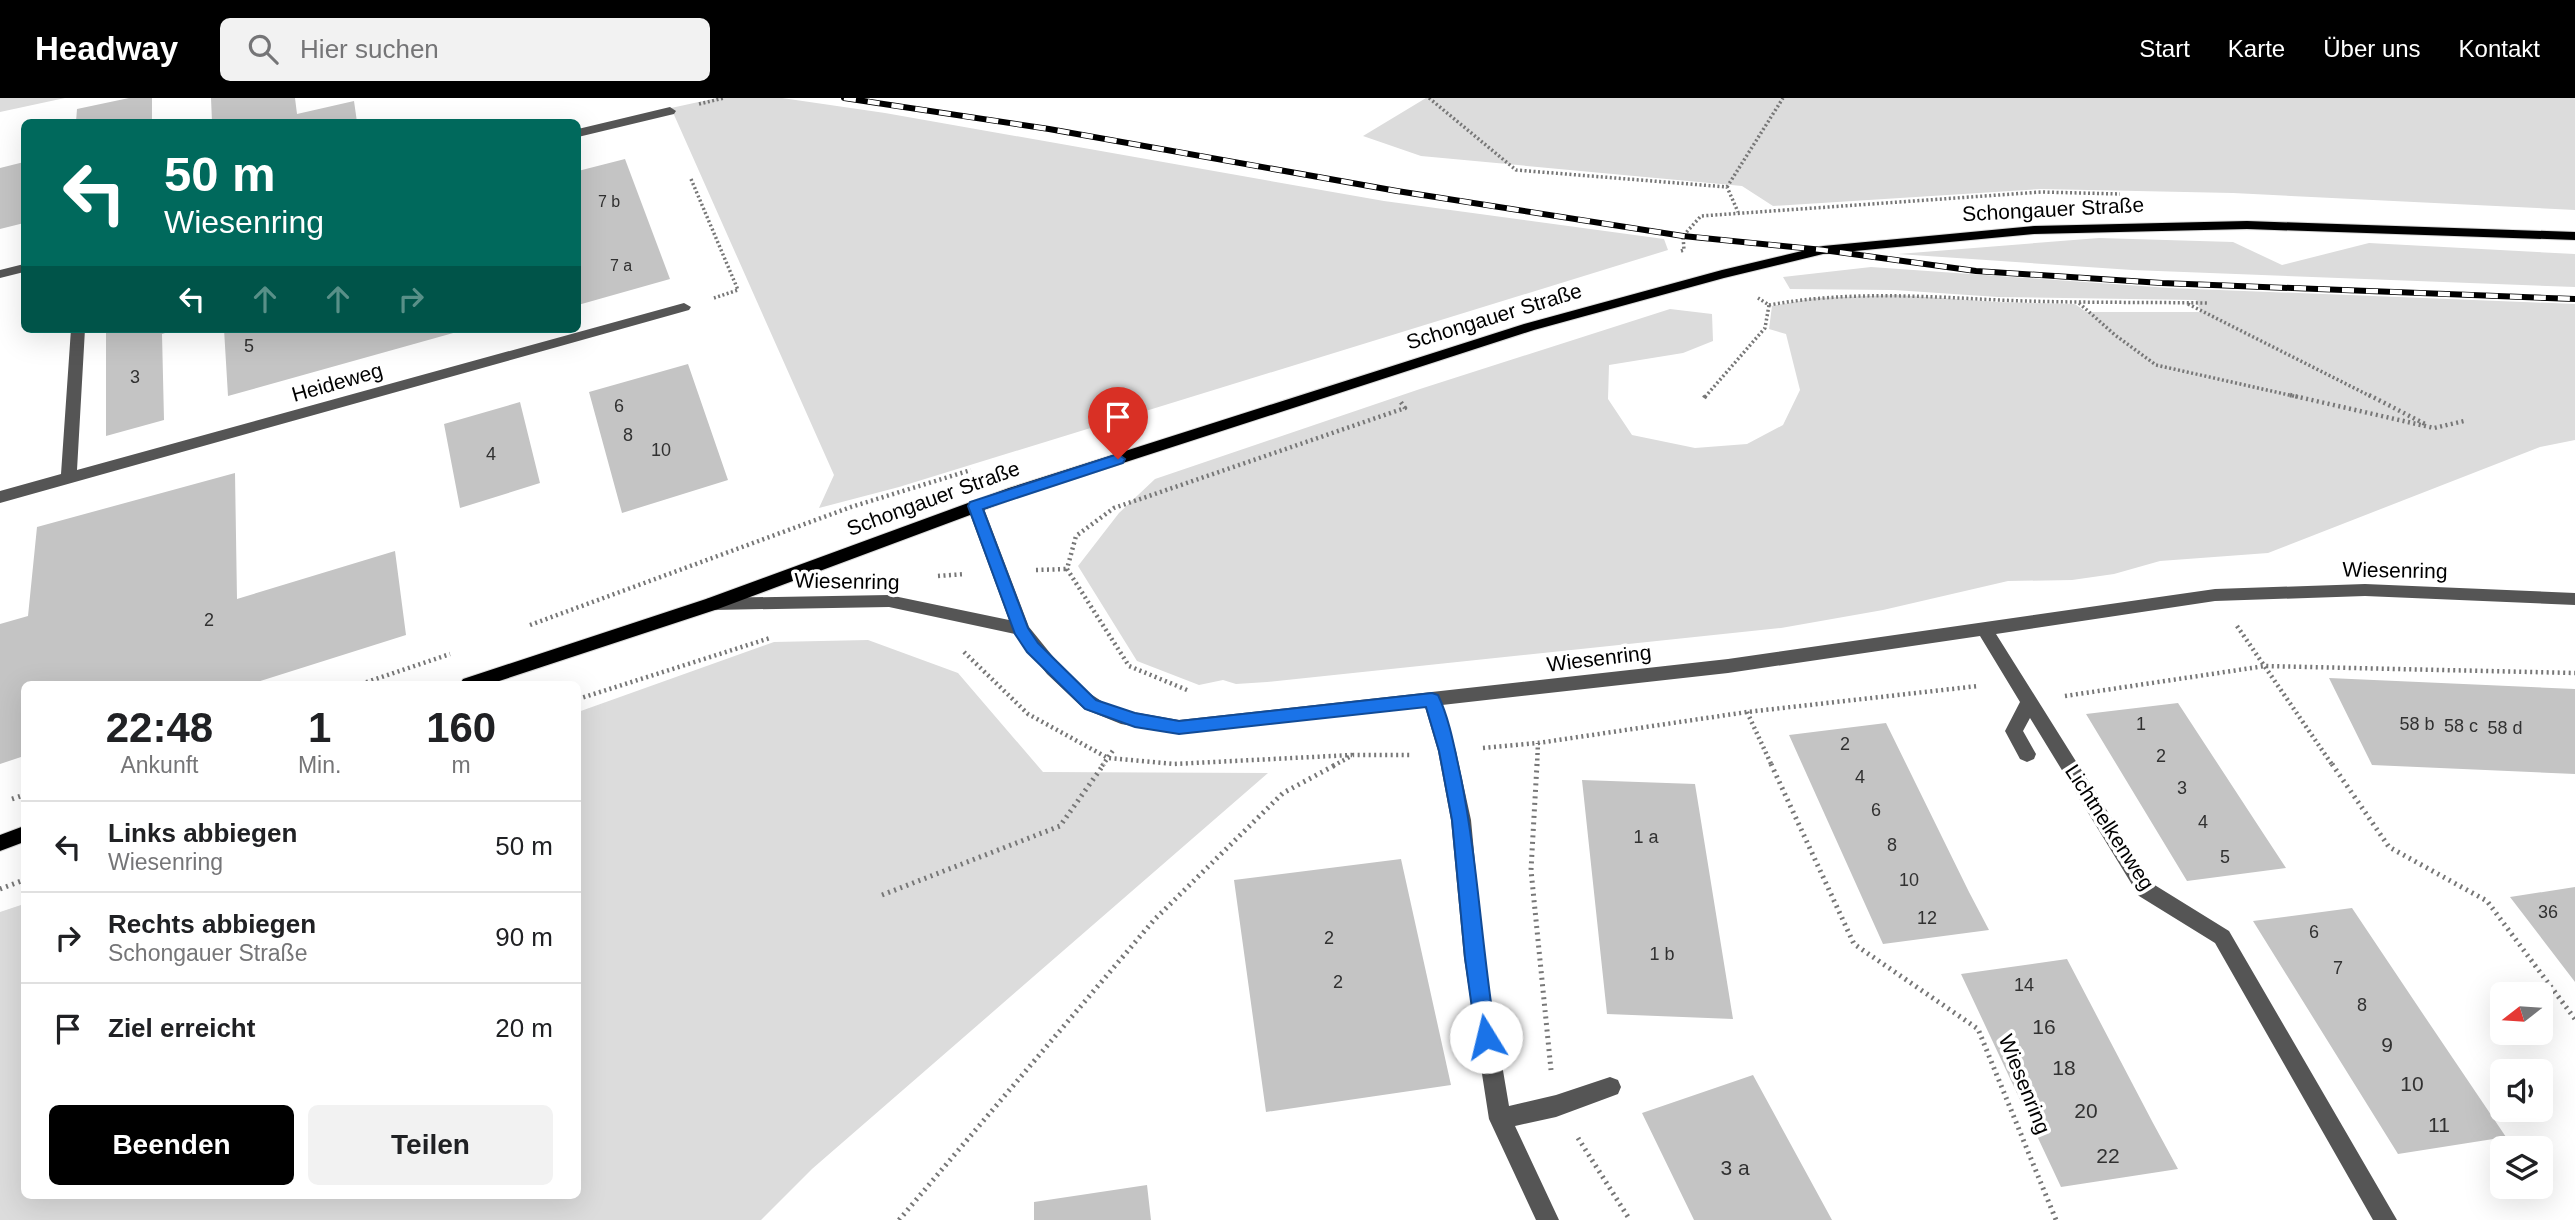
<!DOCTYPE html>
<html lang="de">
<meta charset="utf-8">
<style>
body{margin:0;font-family:Helvetica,sans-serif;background:#f2f2f2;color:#202124;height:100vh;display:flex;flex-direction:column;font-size:26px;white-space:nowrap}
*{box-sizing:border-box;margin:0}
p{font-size:23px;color:#757577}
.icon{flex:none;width:38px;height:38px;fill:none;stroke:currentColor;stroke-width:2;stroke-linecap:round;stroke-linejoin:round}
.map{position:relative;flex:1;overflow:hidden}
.panel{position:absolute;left:21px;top:583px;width:560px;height:518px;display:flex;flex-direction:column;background:#fff;border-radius:10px;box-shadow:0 7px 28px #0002}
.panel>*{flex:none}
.banner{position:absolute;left:21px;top:21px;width:560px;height:214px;border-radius:10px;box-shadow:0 7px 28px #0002;background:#00695c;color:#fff;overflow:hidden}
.needle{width:46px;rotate:253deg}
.buttons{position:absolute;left:2490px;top:884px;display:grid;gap:14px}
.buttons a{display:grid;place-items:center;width:63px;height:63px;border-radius:10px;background:#fff;box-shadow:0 7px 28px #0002;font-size:35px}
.pin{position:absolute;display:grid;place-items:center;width:60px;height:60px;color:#fff;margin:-72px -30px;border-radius:50% 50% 50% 0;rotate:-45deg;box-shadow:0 0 7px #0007}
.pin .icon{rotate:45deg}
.me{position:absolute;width:77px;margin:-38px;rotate:351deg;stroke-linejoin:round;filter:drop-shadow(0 0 5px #0008)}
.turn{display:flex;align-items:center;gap:24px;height:147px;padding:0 28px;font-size:32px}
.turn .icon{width:91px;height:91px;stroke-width:2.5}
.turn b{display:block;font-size:49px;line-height:60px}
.lanes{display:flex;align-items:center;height:66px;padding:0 28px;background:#0003;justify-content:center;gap:35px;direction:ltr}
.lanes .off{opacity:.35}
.eta{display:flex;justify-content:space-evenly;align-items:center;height:119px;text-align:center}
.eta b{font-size:42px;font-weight:800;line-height:49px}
.action{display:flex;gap:14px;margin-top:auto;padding:14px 28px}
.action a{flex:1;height:80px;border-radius:10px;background:#000;color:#fff;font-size:28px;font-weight:800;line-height:80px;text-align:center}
.action a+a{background:#f2f2f2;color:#202124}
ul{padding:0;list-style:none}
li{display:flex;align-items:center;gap:21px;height:91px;padding:0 28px;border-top:2px solid #e0e0e0}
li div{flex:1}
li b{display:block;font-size:26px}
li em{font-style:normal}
header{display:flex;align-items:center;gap:42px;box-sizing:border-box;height:98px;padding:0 35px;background:#000;color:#fff}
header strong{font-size:33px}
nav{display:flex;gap:38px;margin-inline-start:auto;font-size:24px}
.search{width:490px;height:63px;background:#f2f2f2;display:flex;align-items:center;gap:18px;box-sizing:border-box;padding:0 24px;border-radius:10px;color:#757577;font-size:26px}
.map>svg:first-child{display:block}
.green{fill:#dcdcdc}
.building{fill:#c4c4c4}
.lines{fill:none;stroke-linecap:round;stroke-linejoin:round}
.major-casing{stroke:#dbdbdb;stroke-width:2}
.path-far2{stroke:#777;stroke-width:3.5;stroke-dasharray:2 2.5;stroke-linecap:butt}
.path-far1{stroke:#777;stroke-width:4.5;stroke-dasharray:2 3.5;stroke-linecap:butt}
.path{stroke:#777;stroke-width:5;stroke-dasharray:2 4.5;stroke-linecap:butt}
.minor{fill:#555;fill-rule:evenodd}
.major{fill:#000;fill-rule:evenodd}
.rail-casing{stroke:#000;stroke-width:6}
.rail{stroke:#fff;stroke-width:4.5;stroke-dasharray:12;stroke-linecap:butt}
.route{fill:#1a73e8;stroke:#114b97;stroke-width:2}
.labels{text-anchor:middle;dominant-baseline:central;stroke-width:7;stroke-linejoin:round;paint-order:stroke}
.far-number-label{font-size:16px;fill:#313131}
.number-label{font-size:18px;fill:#313131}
.street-label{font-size:21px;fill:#000;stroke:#fff}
.near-number-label{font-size:21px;fill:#313131}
</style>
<header>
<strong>Headway</strong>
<div class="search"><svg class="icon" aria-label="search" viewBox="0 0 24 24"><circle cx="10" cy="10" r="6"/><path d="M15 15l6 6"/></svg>Hier suchen</div>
<nav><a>Start</a><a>Karte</a><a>Über uns</a><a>Kontakt</a></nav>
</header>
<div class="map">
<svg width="2575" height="1122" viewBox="0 0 2575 1122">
<rect width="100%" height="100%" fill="#fff"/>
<path class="green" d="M0,0H65L0,14Z
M717,0H782L885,15L1384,103L1664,141L1668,152L899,389L819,410L834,377L671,10Z
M1426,0H2575V112L2233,95L2041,91L1773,108L1742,88L1421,58L1363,38Z
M2099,140L2233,144L2282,167L2369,145L2575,156V189L2132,172L1898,156Z
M1871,169L2169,190L2575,206V342L2540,349L2268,455L2160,463L2114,476L2072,482L2008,483L1883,512L1781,530L1267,584L1236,586L1223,582L1199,587L1137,563L1078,468L1119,415L1155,381L1420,291L1670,211L1712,216L1713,243L1683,255L1609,267L1608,301L1632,337L1695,350L1747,346L1783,327L1800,292L1786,236L1769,231L1772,208L1815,200L1896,197L1998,204L2075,206L2086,214H2201L2196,202L1998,199L1894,192L1790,191L1783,179Z
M868,542L958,575L1043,674L1268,675L812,1071L761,1122H0V814L24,806V1097H578V614L774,544Z"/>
<path class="building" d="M129,0H152V24H76L77,11Z
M211,0H295L297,16L354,3L357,24H212Z
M625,61L670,181L578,207V73Z
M24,64V125L0,131V70Z
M106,231H177L162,236L164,322L106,338Z
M224,231H319L320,235L335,231L464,232L228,298Z
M688,266L728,382L622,415L589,294Z
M520,304L540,385L460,410L444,326Z
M235,375L237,501L395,453L406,537L251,586H24V658L0,666V526L28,518L37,429Z
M2329,580L2575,591V676L2372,667Z
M2178,605L2263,735L2286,770L2187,783L2086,616Z
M1886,625L1969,794L1989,832L1883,846L1789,637Z
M1582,682L1695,686L1733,921L1607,916Z
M1401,761L1451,987L1266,1014L1234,782Z
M2575,789V884L2510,799Z
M2352,810L2425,919L2506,1039L2398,1056L2253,823Z
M2067,861L2153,1025L2178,1071L2061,1089L1961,876Z
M1753,977L1832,1122H1694L1642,1015Z
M1147,1087L1151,1122H1034V1104Z"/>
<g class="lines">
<defs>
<path id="major" d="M2247,123L2575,134V142L2247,131L2034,136L1823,156L1724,180L1534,232L1021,398L718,511L490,586H460L463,581L706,501L1009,390L1524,226L1722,172L1823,148L2034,128Z
M24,728V744L0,753V737Z"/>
</defs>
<use href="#major" class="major-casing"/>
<path class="path-far2" d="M1429,0L1516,72L1727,89L1738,114
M699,6L724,0
M691,81L738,192L714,200
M1727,89L1783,0
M1681,153L1684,152L1683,138L1701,118L2041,94L2120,96
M2079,205L2115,237L2156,267L2298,299
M2188,206L2372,299
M1769,207C1846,193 1921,198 1998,202C2068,205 2137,204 2207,205
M1705,299L1765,230L1769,207L1758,200"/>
<path class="path-far1" d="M2290,297L2434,330L2464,323
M2369,297L2427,327
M1704,300L1706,297
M1036,472L1067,471
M938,478L965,476
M530,527L851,409L971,372
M2237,528L2333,668
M964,554L1028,616L1108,660L1174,666L1352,657
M361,586L450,556
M1187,592L1129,568L1067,471L1076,438L1114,410L1405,310L1400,303
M2065,598L2265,568L2575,575
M578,601L770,540
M1747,614L1772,668
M1483,650L1538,645L1747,614L1978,588
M1102,668L1114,651
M1333,668L1353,657H1412
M1537,668L1538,645"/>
<path class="path" d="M1537,666L1531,772L1551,972
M1771,666L1854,846L1978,931L2056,1122
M2332,666L2389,749L2487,803L2575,921
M12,701L24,697
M0,791L24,782
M882,797L1060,728L1104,666
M1578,1040L1630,1122
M899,1122L1154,822L1283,695L1337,666"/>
<path class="minor" d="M670,9L676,13L674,16L578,39V31Z
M24,166V174L0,180V172Z
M684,205L691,209L689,212L0,405V393L61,376L71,231H85L77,372Z
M975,402L983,408L1029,529L1059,566L1089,595L1106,606L1133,614L1179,622L1728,561L2215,491L2365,486L2575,495V507L2365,498L2215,503L1996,536L2153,786L2229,833L2397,1122H2373L2215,845L2139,798L2030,620L2023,633L2036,656L2034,661L2027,664L2020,661L2005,633L2020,604L1980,538L1728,575L1442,607L1456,653L1471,722L1484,860L1509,1008L1556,997L1610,979L1618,982L1621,989L1618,996L1610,999L1556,1019L1515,1028L1559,1122H1536L1489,1021L1464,860L1451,722L1438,653L1425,609L1179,636L1121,626L1084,611L1047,576L1015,536L889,509L712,512L706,511L704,506L706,501L712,500L889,497L1009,522L967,408Z"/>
<use href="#major" class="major"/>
<defs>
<path id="rail" d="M844,0L1049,31L1397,93L1683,138L1823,152L1976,173L2162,185L2575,201"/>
</defs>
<use href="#rail" class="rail-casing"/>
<use href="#rail" class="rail"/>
</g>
<path class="route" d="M1118,356L1125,361L1123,365L983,411L1028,530L1038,545L1096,602L1135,615L1179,623L1432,595L1438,597C1450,622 1455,653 1461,680C1478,765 1482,853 1496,939L1493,945L1486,948L1479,945L1476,939L1465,860L1452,722L1439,653L1426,609L1179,636L1135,629L1085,611L1027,554L1015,536L968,408L970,404Z"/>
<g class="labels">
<g class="far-number-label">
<text x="609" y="103">7 b</text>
<text x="621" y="167">7 a</text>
</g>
<g class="number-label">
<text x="249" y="248">5</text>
<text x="135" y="279">3</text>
<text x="619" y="308">6</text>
<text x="628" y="337">8</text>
<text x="661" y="352">10</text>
<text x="491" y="356">4</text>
<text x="209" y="522">2</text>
<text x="2141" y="626">1</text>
<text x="2417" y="626">58 b</text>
<text x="2461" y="628">58 c</text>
<text x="2505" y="630">58 d</text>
<text x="1845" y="646">2</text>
<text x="2161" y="658">2</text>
<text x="1860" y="679">4</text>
<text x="2182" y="690">3</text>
<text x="1876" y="712">6</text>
<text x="2203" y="724">4</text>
<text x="1646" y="739">1 a</text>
<text x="1892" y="747">8</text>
<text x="2225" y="759">5</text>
<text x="1909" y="782">10</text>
<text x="2548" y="814">36</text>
<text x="1927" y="820">12</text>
<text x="2314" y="834">6</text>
<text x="1329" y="840">2</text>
<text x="1662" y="856">1 b</text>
<text x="2338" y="870">7</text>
<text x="1338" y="884">2</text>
<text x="2024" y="887">14</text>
<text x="2362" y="907">8</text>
</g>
<g class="street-label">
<text transform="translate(2053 111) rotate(-3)">Schongauer Straße</text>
<text transform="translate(1494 218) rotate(-17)">Schongauer Straße</text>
<text transform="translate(337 284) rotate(-16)">Heideweg</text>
<text transform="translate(933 400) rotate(-20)">Schongauer Straße</text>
<text transform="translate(2395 472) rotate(1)">Wiesenring</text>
<text transform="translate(847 483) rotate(1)">Wiesenring</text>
<text transform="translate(1599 560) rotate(-7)">Wiesenring</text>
<text transform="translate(2110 729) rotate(57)">Lichtnelkenweg</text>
<text transform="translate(2025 986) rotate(68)">Wiesenring</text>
</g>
<g class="near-number-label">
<text x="2044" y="928">16</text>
<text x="2387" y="946">9</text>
<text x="2064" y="969">18</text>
<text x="2412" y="985">10</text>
<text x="2086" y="1012">20</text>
<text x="2439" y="1026">11</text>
<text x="2108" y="1057">22</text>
<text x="1735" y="1069">3 a</text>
</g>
</g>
</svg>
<div class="buttons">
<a><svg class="needle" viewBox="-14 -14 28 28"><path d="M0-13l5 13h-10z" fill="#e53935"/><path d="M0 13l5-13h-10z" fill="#757577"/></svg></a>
<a><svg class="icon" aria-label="sound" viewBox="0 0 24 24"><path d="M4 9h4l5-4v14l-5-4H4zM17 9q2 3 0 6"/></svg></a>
<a><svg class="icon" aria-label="layers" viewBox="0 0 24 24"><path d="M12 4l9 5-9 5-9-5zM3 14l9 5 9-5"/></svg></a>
</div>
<div class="pin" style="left:1118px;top:361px;background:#d93025"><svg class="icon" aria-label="arrive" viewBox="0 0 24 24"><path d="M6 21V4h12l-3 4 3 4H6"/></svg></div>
<svg class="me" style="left:1486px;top:939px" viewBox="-20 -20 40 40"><circle r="19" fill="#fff"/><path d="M0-13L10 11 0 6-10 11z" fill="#1a73e8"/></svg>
<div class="banner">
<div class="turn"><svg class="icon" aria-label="left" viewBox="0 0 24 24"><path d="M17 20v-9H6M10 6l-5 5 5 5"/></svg><div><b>50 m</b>Wiesenring</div></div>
<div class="lanes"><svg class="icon" aria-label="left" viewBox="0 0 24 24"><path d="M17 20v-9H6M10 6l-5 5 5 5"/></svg><svg class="icon off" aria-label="ahead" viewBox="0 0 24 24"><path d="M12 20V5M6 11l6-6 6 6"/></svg><svg class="icon off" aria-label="ahead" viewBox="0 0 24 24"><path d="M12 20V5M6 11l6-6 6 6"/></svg><svg class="icon off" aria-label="right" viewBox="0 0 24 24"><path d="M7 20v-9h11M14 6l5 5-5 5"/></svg></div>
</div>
<section class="panel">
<div class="eta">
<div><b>22:48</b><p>Ankunft</p></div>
<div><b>1</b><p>Min.</p></div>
<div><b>160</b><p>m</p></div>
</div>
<ul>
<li><svg class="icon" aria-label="left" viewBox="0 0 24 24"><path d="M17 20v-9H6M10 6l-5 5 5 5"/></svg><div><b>Links abbiegen</b><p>Wiesenring</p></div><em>50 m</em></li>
<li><svg class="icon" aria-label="right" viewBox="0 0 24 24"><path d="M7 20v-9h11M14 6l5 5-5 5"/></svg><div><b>Rechts abbiegen</b><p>Schongauer Straße</p></div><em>90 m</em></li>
<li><svg class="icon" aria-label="arrive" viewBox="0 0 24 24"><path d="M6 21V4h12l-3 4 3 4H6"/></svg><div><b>Ziel erreicht</b></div><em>20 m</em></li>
</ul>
<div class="action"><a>Beenden</a><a>Teilen</a></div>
</section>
</div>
